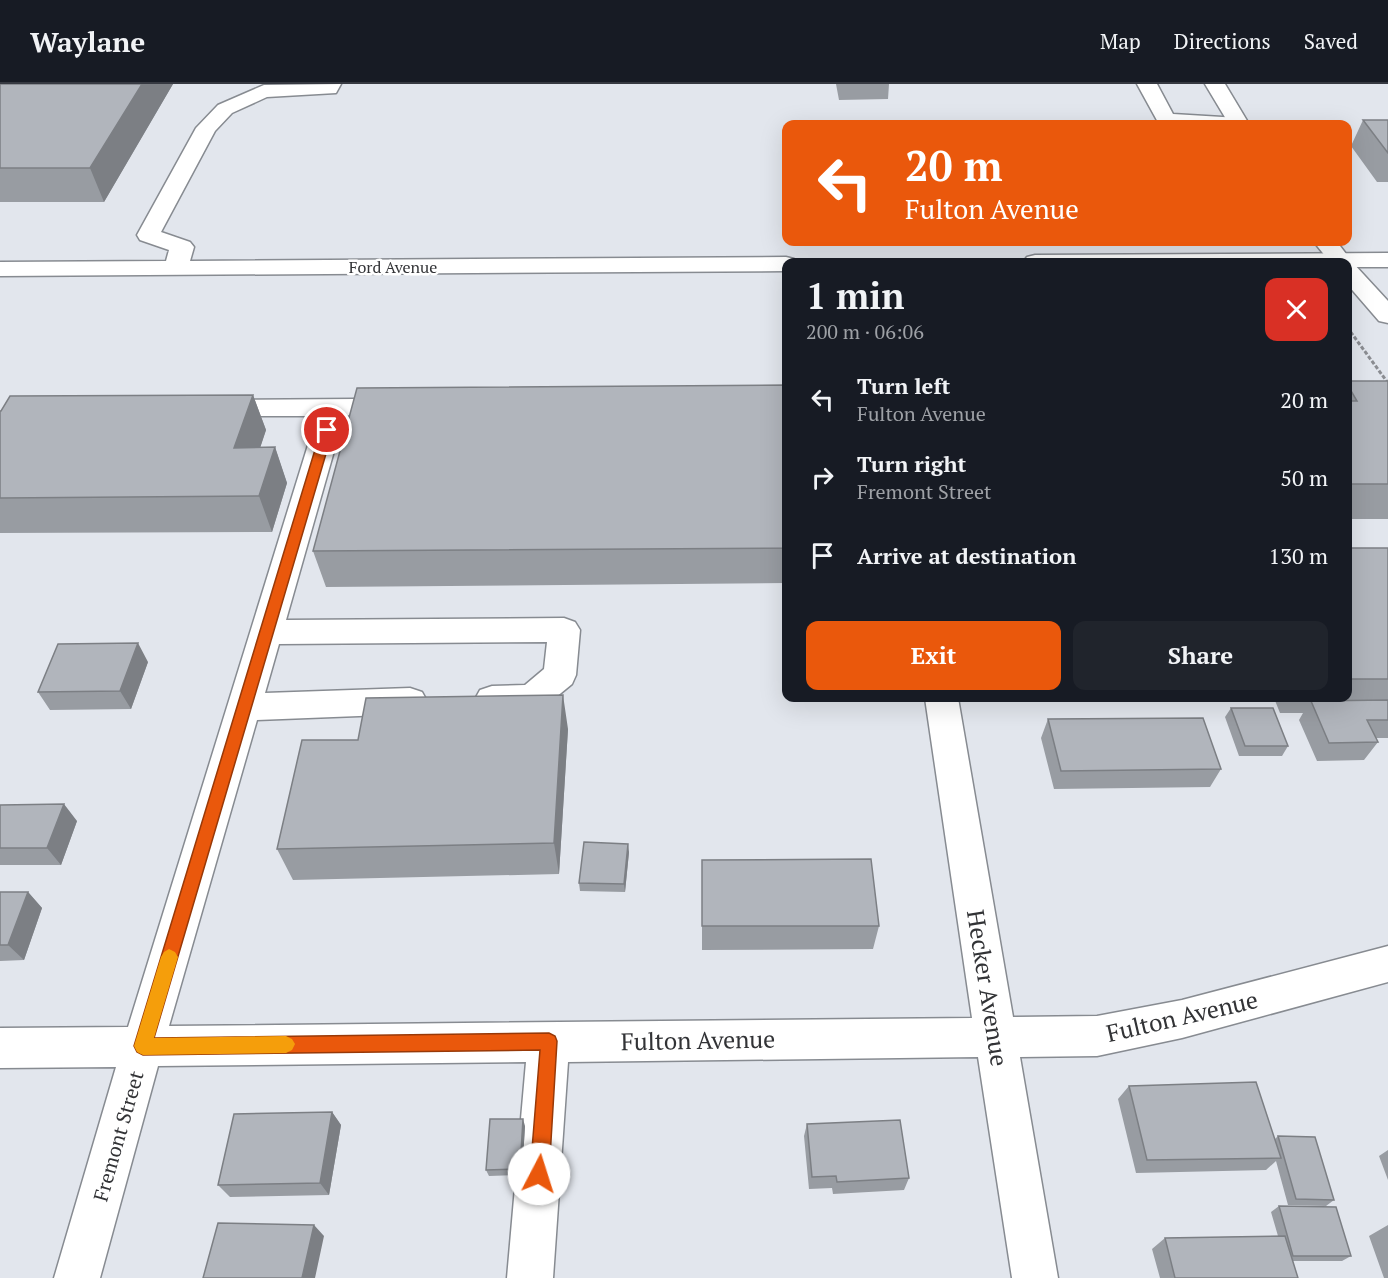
<!DOCTYPE html>
<meta charset="utf-8">
<style>
body{margin:0;font-family:"PT Serif",serif;background:#20242c;color:#f1f3f6;height:100vh;display:flex;flex-direction:column;font-size:22px;white-space:nowrap}
*{box-sizing:border-box;margin:0}
p{font-size:20px;color:#9ea1a6}
.icon{flex:none;width:33px;height:33px;fill:none;stroke:currentColor;stroke-width:2;stroke-linecap:round;stroke-linejoin:round}
.map{position:relative;flex:1;overflow:hidden}
.drawer{position:absolute;left:782px;top:174px;width:570px;height:444px;display:flex;flex-direction:column;background:#171b24;border-radius:12px;box-shadow:0 6px 24px #0002}
.drawer>*{flex:none}
.hud{position:absolute;left:782px;top:36px;width:570px;height:126px;border-radius:12px;box-shadow:0 6px 24px #0002;background:#ea580c;color:#fff;overflow:hidden}
.pin{position:absolute;display:grid;place-items:center;width:51px;height:51px;color:#fff;margin:-26px;border:3px solid #fff;border-radius:50%;box-shadow:0 2px 6px #0007}
.me{position:absolute;width:66px;margin:-33px;rotate:5deg;stroke-linejoin:round;filter:drop-shadow(0 0 4px #0008)}
.turn{display:flex;align-items:center;gap:21px;height:126px;padding:0 24px;font-size:27px}
.turn .icon{width:78px;height:78px;stroke-width:2.5}
.turn b{display:block;font-size:42px;line-height:51px}
.round{display:grid;place-items:center;flex:none;width:63px;height:63px;border-radius:12px;background:#20242c}
.overview{display:flex;align-items:center;justify-content:space-between;height:102px;padding:0 24px}
h1{font-size:36px;font-weight:700;line-height:45px}
.cta{display:flex;gap:12px;margin-top:auto;padding:12px 24px}
.cta a{flex:1;height:69px;border-radius:12px;background:#ea580c;color:#fff;font-size:24px;font-weight:700;line-height:69px;text-align:center}
.cta a+a{background:#20242c;color:#f1f3f6}
ul{padding:0;list-style:none}
li{display:flex;align-items:center;gap:18px;height:78px;padding:0 24px}
li div{flex:1}
li b{display:block;font-size:22px}
li em{font-style:normal}
header{display:flex;align-items:center;gap:36px;box-sizing:border-box;height:84px;padding:0 30px;background:#171b24;border-bottom:2px solid #363941}
header strong{font-size:28px}
nav{display:flex;gap:33px;margin-inline-start:auto;font-size:21px}
.map>svg:first-child{display:block}
.lines{fill:none;stroke-linecap:round;stroke-linejoin:round}
.minor-casing{stroke:#878b91;stroke-width:3}
.major-casing{stroke:#878b91;stroke-width:3}
.path{stroke:#8b8d92;stroke-width:3;stroke-dasharray:4 2;stroke-linecap:butt}
.minor{fill:#fff;fill-rule:evenodd}
.major{fill:#fff;fill-rule:evenodd}
.wall{fill:#989ca2}
.shaded-wall{fill:#7c7f84}
.building{fill:#b1b5bc;stroke:#7c7f84;stroke-width:1.5}
.route{fill:#ea580c;stroke:#983908;stroke-width:1.5}
.slow{fill:#f59e0b}
.labels{text-anchor:middle;dominant-baseline:central;stroke-width:5;stroke-linejoin:round;paint-order:stroke}
.far-street-label{font-size:16px;fill:#323336;stroke:#fff}
.street-label{font-size:20px;fill:#323336;stroke:#fff}
.near-street-label{font-size:24px;fill:#323336;stroke:#fff}
</style>
<header>
<strong>Waylane</strong>
<nav><a>Map</a><a>Directions</a><a>Saved</a></nav>
</header>
<div class="map">
<svg width="1388" height="1194" viewBox="0 0 1388 1194">
<rect width="100%" height="100%" fill="#e2e6ed"/>
<g class="lines">
<defs>
<path id="minor" d="M341,0L336,9L267,13L232,29L215,47L161,148L190,158L194,163L190,177L786,173L794,175L797,178H786V187L0,192V178L166,177L169,166L140,156L137,151L196,44L218,21L264,1Z
M1137,0H1157L1173,30L1239,34L1246,36L1249,40H1159Z
M1388,169V183H1347V178H1023L1027,173L1035,171Z
M355,315L364,317L368,323L364,329L344,332L286,536L564,534L575,538L580,546L576,591L572,600L544,623L532,627L492,628L480,624L475,615L480,606L492,602L525,601L544,585L547,558L279,560L265,609L410,604L422,608L427,617L422,626L410,630L257,636L169,942L972,934L925,614H958L1013,933L1097,932L1182,916L1388,862V898L1182,954L1097,972L1020,973L1058,1194H1012L978,973L568,978L553,1194H507L526,978L158,982L100,1194H54L116,983L0,984V944L128,943L317,332H215L206,330L202,324L206,318L215,316Z"/>
<path id="major" d="M1205,0H1225L1249,40H1229Z
M1314,158H1337L1353,179L1388,217V239L1379,237L1347,200V178H1330Z"/>
</defs>
<use href="#minor" class="minor-casing"/>
<use href="#major" class="major-casing"/>
<path class="path" d="M1347,243L1388,299"/>
<use href="#minor" class="minor"/>
<use href="#major" class="major"/>
</g>
<path class="wall" d="M0,0H173L104,118H0Z
M836,0H889L888,15L839,16Z
M1363,36H1388V98H1377L1351,62Z
M1347,297H1388V435H1347Z
M786,301V499L326,503L313,467Z
M253,311L266,346L260,364L275,363L287,399L272,448L0,449V327Z
M1347,464H1388V654H1376L1378,658L1364,676L1317,677L1299,636L1303,629H1280L1274,614H1347Z
M148,578L131,625L50,626L38,608Z
M1231,624L1288,662L1282,672H1239L1225,633Z
M1048,635L1221,685L1210,703L1054,705L1041,654Z
M568,645L559,790L293,796L277,765L358,656Z
M0,721L77,737L61,781H0Z
M629,768L625,808L580,807L579,799Z
M702,776L879,842L873,865L702,866Z
M0,808H28L42,824L24,876L0,877Z
M1129,1002L1275,1055L1278,1052L1334,1116L1326,1122L1288,1121L1276,1077L1266,1086L1136,1089L1118,1015Z
M332,1028L341,1041L329,1111L230,1113L218,1101Z
M807,1040L909,1094L904,1106L833,1110L832,1104L809,1105L804,1052Z
M525,1042L522,1091L489,1092L486,1086Z
M1388,1066V1096L1379,1072Z
M1279,1122L1351,1172L1342,1177H1292L1298,1194H1160L1152,1165L1165,1154L1278,1152L1271,1128Z
M1388,1141V1194H1384L1369,1152Z"/>
<path class="shaded-wall" d="M142,0H173L104,118L90,84Z
M253,311L266,346L248,400L234,364Z
M275,363L287,399L272,448L259,412Z
M138,559L148,578L131,625L120,607Z
M563,611L568,645L559,790L554,759Z
M64,720L77,737L61,781L47,764Z
M628,760L629,768L625,808L624,800Z
M28,808L42,824L24,876L8,861Z
M332,1028L341,1041L329,1111L320,1099Z
M523,1035L525,1042L522,1091L520,1085Z
M314,1141L324,1152L315,1194H302Z"/>
<path class="building" d="M0,0H142L90,84H0Z
M1363,36H1388V69Z
M1347,297H1388V400H1347V317H1357L1347,300Z
M786,301V464L313,467L357,304Z
M253,311L234,364L275,363L259,412L0,414V327H1L10,312Z
M1347,464H1388V595H1347Z
M138,559L120,607L38,608L58,560Z
M563,611L554,759L277,765L302,656H358L366,614Z
M1388,616V636H1367L1378,658L1329,659L1311,617Z
M1231,624H1273L1288,662H1245Z
M1203,634L1221,685L1061,687L1048,635Z
M64,720L47,764H0V721Z
M584,758L628,760L624,800L579,799Z
M871,775L879,842H702V776Z
M0,808H28L8,861H0Z
M1256,998L1281,1074L1147,1076L1129,1002Z
M332,1028L320,1099L218,1101L234,1030Z
M490,1035H523L520,1085L486,1086Z
M900,1036L909,1094L837,1098L836,1092L812,1093L807,1040Z
M1278,1052L1315,1053L1334,1116L1296,1115Z
M1279,1122L1336,1123L1351,1172H1293Z
M218,1139L314,1141L302,1194H203Z
M1285,1152L1298,1194H1175L1165,1154Z"/>
<path class="route" d="M327,342L333,346L154,954L549,949L555,952L557,957L549,1090L546,1096L539,1099L533,1096L530,1090L540,966L143,971L137,968L134,962L321,346Z"/>
<path class="slow" d="M169,865L175,868L178,873L154,954L286,952L292,955L295,960L292,966L286,969L143,971L137,968L134,962L161,873L164,868Z"/>
<g class="labels">
<g class="far-street-label">
<text x="393" y="183">Ford Avenue</text>
</g>
<g class="street-label">
<text transform="translate(118 1052) rotate(-74)">Fremont Street</text>
</g>
<g class="near-street-label">
<text transform="translate(988 904) rotate(81)">Hecker Avenue</text>
<text transform="translate(1182 932) rotate(-13)">Fulton Avenue</text>
<text transform="translate(698 956) rotate(-1)">Fulton Avenue</text>
</g>
</g>
</svg>
<div class="pin" style="left:327px;top:346px;background:#d93025"><svg class="icon" aria-label="arrive" viewBox="0 0 24 24"><path d="M6 21V4h12l-3 4 3 4H6"/></svg></div>
<svg class="me" style="left:539px;top:1090px" viewBox="-20 -20 40 40"><circle r="19" fill="#fff"/><path d="M0-13L10 11 0 6-10 11z" fill="#ea580c"/></svg>
<div class="hud">
<div class="turn"><svg class="icon" aria-label="left" viewBox="0 0 24 24"><path d="M17 20v-9H6M10 6l-5 5 5 5"/></svg><div><b>20 m</b>Fulton Avenue</div></div>
</div>
<section class="drawer">
<div class="overview"><div><h1>1 min</h1><p>200 m · 06:06</p></div><a class="round" style="background:#d93025;color:#fff"><svg class="icon" aria-label="close" viewBox="0 0 24 24"><path d="M6 6l12 12M18 6L6 18"/></svg></a></div>
<ul>
<li><svg class="icon" aria-label="left" viewBox="0 0 24 24"><path d="M17 20v-9H6M10 6l-5 5 5 5"/></svg><div><b>Turn left</b><p>Fulton Avenue</p></div><em>20 m</em></li>
<li><svg class="icon" aria-label="right" viewBox="0 0 24 24"><path d="M7 20v-9h11M14 6l5 5-5 5"/></svg><div><b>Turn right</b><p>Fremont Street</p></div><em>50 m</em></li>
<li><svg class="icon" aria-label="arrive" viewBox="0 0 24 24"><path d="M6 21V4h12l-3 4 3 4H6"/></svg><div><b>Arrive at destination</b></div><em>130 m</em></li>
</ul>
<div class="cta"><a>Exit</a><a>Share</a></div>
</section>
</div>
